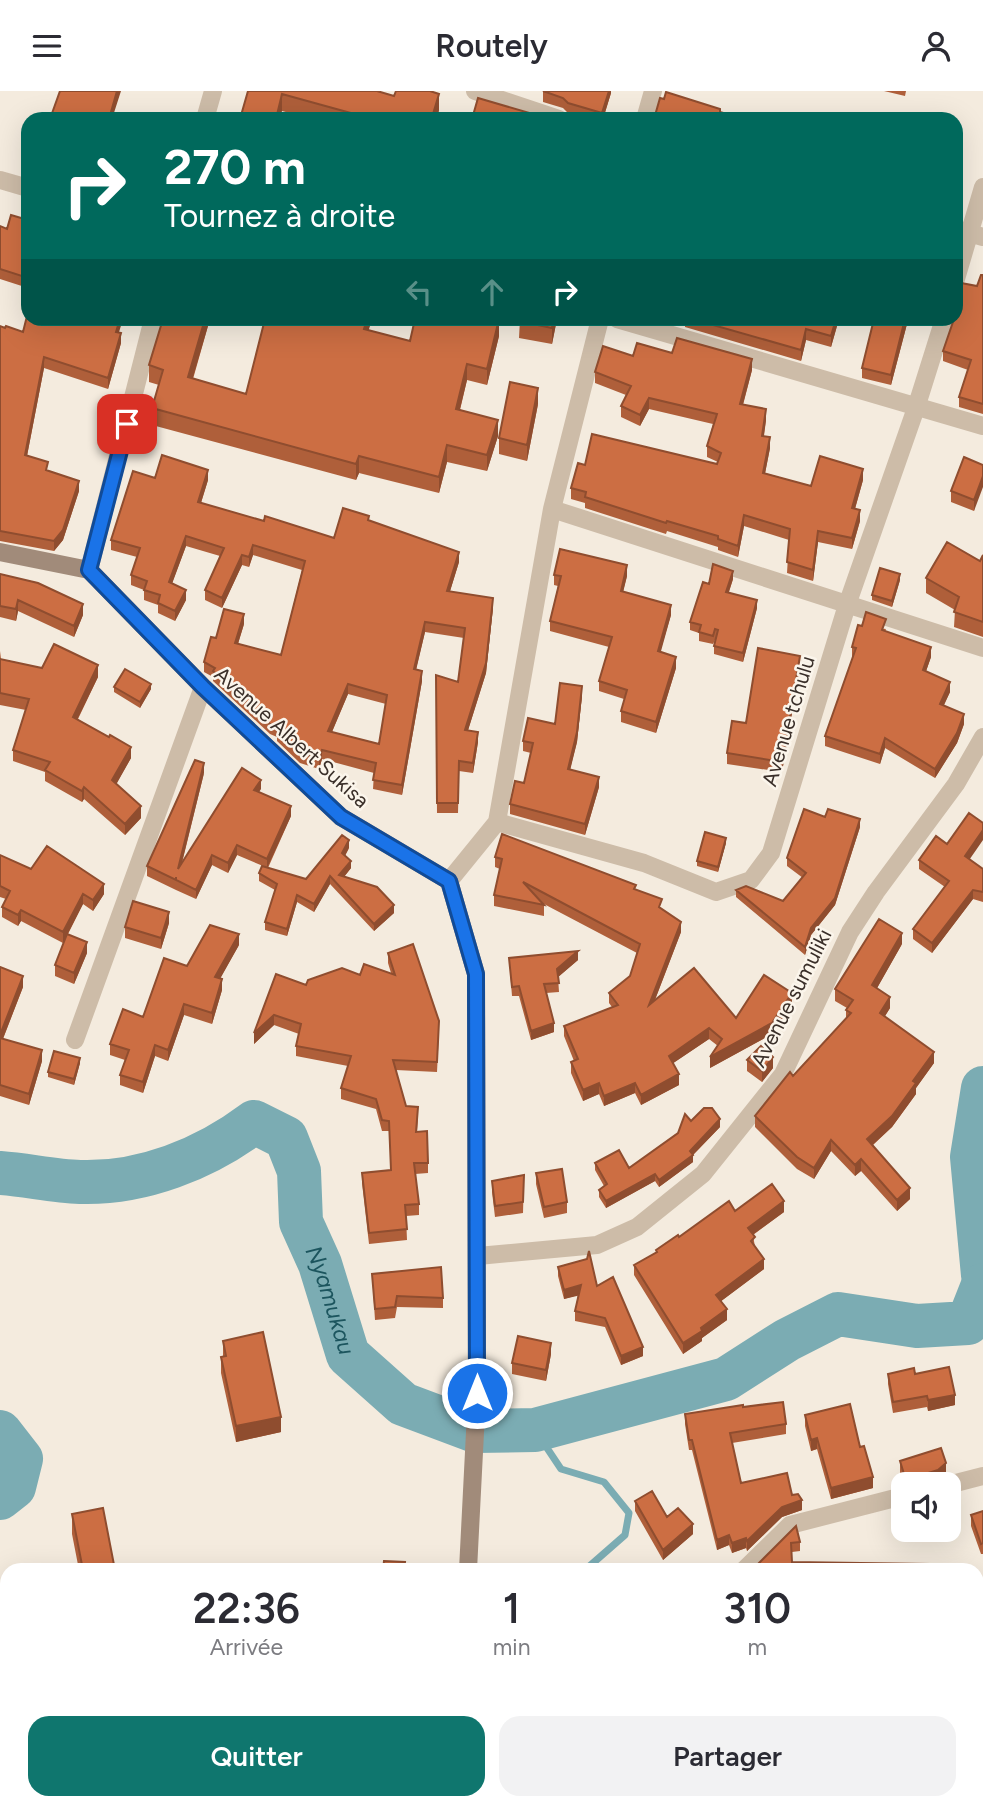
<!DOCTYPE html>
<html lang="fr">
<meta charset="utf-8">
<style>
body{margin:0;font-family:Figtree,sans-serif;background:#f2f2f3;color:#2b2b33;height:100vh;display:flex;flex-direction:column;font-size:26px;white-space:nowrap}
*{box-sizing:border-box;margin:0}
p{font-size:23px;color:#7c7c81}
.icon{flex:none;width:38px;height:38px;fill:none;stroke:currentColor;stroke-width:2;stroke-linecap:round;stroke-linejoin:round}
.map{position:relative;flex:1;overflow:hidden}
.sheet{position:absolute;left:0px;top:1472px;width:984px;height:247px;display:flex;flex-direction:column;background:#fff;border-radius:21px 21px 0 0;box-shadow:0 7px 28px #0002}
.sheet>*{flex:none}
.guide{position:absolute;left:21px;top:21px;width:942px;height:214px;border-radius:21px;box-shadow:0 7px 28px #0002;background:#00695c;color:#fff;overflow:hidden}
.controls{position:absolute;left:891px;top:1381px;display:grid;gap:14px}
.controls a{display:grid;place-items:center;width:70px;height:70px;border-radius:14px;background:#fff;box-shadow:0 7px 28px #0002;font-size:35px}
.pin{position:absolute;display:grid;place-items:center;width:60px;height:60px;color:#fff;margin:-30px;border-radius:14px;box-shadow:0 4px 10px #0006}
.me{position:absolute;width:77px;margin:-38px;rotate:0deg;stroke-linejoin:round;filter:drop-shadow(0 0 5px #0008)}
.turn{display:flex;align-items:center;gap:24px;height:147px;padding:0 28px;font-size:32px}
.turn .icon{width:91px;height:91px;stroke-width:2.5}
.turn b{display:block;font-size:49px;line-height:60px}
.lanes{display:flex;align-items:center;height:66px;padding:0 28px;background:#0003;justify-content:center;gap:35px;direction:ltr}
.lanes .off{opacity:.35}
.eta{display:flex;justify-content:space-evenly;align-items:center;height:119px;text-align:center}
.eta b{font-size:42px;font-weight:600;line-height:49px}
.primary-button{display:flex;gap:14px;margin-top:auto;padding:14px 28px}
.primary-button a{flex:1;height:80px;border-radius:21px;background:#0f766e;color:#fff;font-size:28px;font-weight:600;line-height:80px;text-align:center}
.primary-button a+a{background:#f2f2f3;color:#2b2b33}
header{display:flex;justify-content:space-between;align-items:center;height:91px;padding:0 28px;background:#fff;font-size:32px;font-weight:600}
.map>svg:first-child{display:block}
.lines{fill:none;stroke-linecap:round;stroke-linejoin:round}
.stream{stroke:#7bacb3;stroke-width:7}
.river{stroke:#7bacb3;stroke-width:44}
.street{stroke:#cdbca8;stroke-width:18}
.secondary{stroke:#a18b7a;stroke-width:18}
.wall{fill:#af5f3a;fill-rule:evenodd}
.shaded-wall{fill:#8f4d2f}
.building{fill:#cc6e43;stroke:#8f4d2f;stroke-width:2;fill-rule:evenodd}
.route-casing{stroke:#114b97;stroke-width:18}
.route{stroke:#1a73e8;stroke-width:12}
.labels{text-anchor:middle;dominant-baseline:central;stroke-width:5;stroke-linejoin:round;paint-order:stroke}
.street-label{font-size:21px;fill:#3a2f29;stroke:#fbf5eb}
.water-label{font-size:23px;font-style:italic;fill:#1c555e;stroke:#fbf5eb}
</style>
<header><svg class="icon" aria-label="menu" viewBox="0 0 24 24"><path d="M4 6h16M4 12h16M4 18h16"/></svg>Routely<svg class="icon" aria-label="person" viewBox="0 0 24 24"><circle cx="12" cy="8" r="4"/><path d="M4 21q1-7 8-7t8 7"/></svg></header>
<div class="map">
<svg width="983" height="1717" viewBox="0 0 983 1717">
<rect width="100%" height="100%" fill="#f4ebde"/>
<g class="lines">
<path class="stream" d="M535,1339L561,1378L604,1391L629,1422L625,1444L585,1479
M976,1604L983,1606"/>
<g class="river">
<path d="M983,997L972,1066L983,1184"/>
<path id="s1" d="M0,1082C27,1084 53,1090 80,1091C142,1093 205,1068 254,1031L286,1047L299,1080L301,1131L320,1173L348,1264L403,1313L475,1340L535,1339L726,1288L787,1249L838,1223L917,1235L968,1232L983,1194"/>
<path d="M0,1341L21,1368L14,1396L0,1407"/>
</g>
<path class="street" d="M475,0L559,28
M205,28L213,0
M645,28L653,0
M0,89L28,97
M956,138L983,146
M956,188L983,96
M617,228L983,335
M552,418L983,557
M89,479L153,228
M497,731L644,772L716,801L751,789L771,762L847,514L916,317L944,228
M449,790L497,731L552,418L600,228
M75,949L203,596
M478,1165L597,1154L637,1136L703,1083L783,983L850,841L876,801L956,693L983,646
M948,1394L983,1385
M744,1479L790,1434L903,1405
M592,1717L593,1712"/>
<path class="secondary" d="M0,461L89,479L203,596L341,726L449,790L476,883L477,1302L468,1479
M486,1712L487,1717"/>
</g>
<path class="wall" d="M248,0L439,19L438,24L451,28H312L282,20Z
M543,0H611V2L603,28H588L568,22L563,17L543,11Z
M884,0H906L905,5Z
M28,129V197L0,188V135L7,138Z
M983,184V323L959,316V306L968,279L943,270V260L956,228V191L977,195Z
M28,228H123L118,241L121,252L108,298L44,277L27,365L79,400L63,449L54,460L0,450V235L23,241Z
M163,228H210L193,288L246,303L265,228H372L368,239L410,250L499,245L487,294L467,289L460,319L498,345L487,380L447,371L439,402L359,382L356,389L152,334V317L159,294L149,291V274Z
M520,228H557L552,253L519,247Z
M685,228H839L831,256L806,249L801,270L685,236Z
M854,228H912L910,234L907,233L891,294L862,287V277L873,231Z
M672,262L752,279L743,314L766,329L764,345L770,357L765,382L811,395L863,389L855,418L860,430L852,458L818,451L813,490L787,482L789,449L744,435L738,466L718,459V456L667,440L666,443L585,417V412L571,408V397L585,374L717,373L718,371L707,366V355L713,333L649,318L640,335L621,326V315L626,304L595,292V281L633,265Z
M538,313L527,370L499,363V347Z
M983,374L974,420L951,411V400Z
M155,387L208,389L201,412L264,430L334,447L369,430L459,471L450,500L493,517L486,582L468,639L478,651L473,682L459,680L458,722H437L436,584L458,591L464,547L425,541L416,578L422,590L402,704L373,698L374,682L322,668L319,678L300,672L277,650V646L270,643L213,590V586L204,581V571L216,547L244,533L238,553L281,564L302,479L253,464L249,476L242,474L222,517L205,509V499L220,465L186,455L172,492L186,509L175,530L158,522V514L144,509V499L131,494V484L137,466L111,459V449ZM348,603L386,613L379,653L332,641Z
M983,464V546L954,536L955,519L926,502V487L980,470Z
M0,483L83,524L74,546L18,520L16,530L0,526Z
M554,484L627,485L623,500L671,524L660,561L676,577L656,642L621,631V620L624,608L599,600V590L609,556L550,540V530L558,495L554,494Z
M733,488L729,501L757,517L743,571L714,563V555L716,547L713,553L699,550V542L690,539V531L709,493Z
M900,489L892,516L872,509V504Z
M862,535L886,538L885,540L931,566L926,580L950,601L943,615L964,633L957,652L935,687L885,657L880,673L825,655V645L853,566H852V556Z
M0,560L1,568L42,577L98,586L78,628L131,667L116,693L141,727L125,744L84,708L82,711L45,690V681L13,670V659L26,619L0,614Z
M800,575L782,681L727,673V662L746,632Z
M114,596L151,598L140,617L114,601Z
M582,605L577,651L570,678L599,696L585,744L510,723V713L524,692L531,662L523,660V650L555,633Z
M204,682L182,772L261,698L259,701L291,725L268,777L306,788L349,757L345,765L351,777L344,786L394,822L374,840L330,793L314,821L297,811L287,845L265,839V831L275,799L259,790V782L263,775L237,764L228,782L212,774L196,808L176,799V795V799L147,785V775Z
M825,726L860,736L835,814L811,844L805,864L736,806V799L783,810L803,787L787,775V767Z
M726,752L718,781L697,775V770Z
M0,764L31,778L104,803L93,820L83,813L68,843L87,862L74,893L55,885V874L67,844L63,852L21,830L18,835L2,826V816L6,808L0,806Z
M495,766L636,798L662,819L681,841L655,909L736,927L792,913L772,943L710,977L718,955L709,948L673,972L679,994L641,1014L635,1002L604,1015L599,1003L583,1010L571,982V971L574,970L564,945V935L612,916L609,912V902L630,885L637,862L542,812L544,814V825L494,815V804L500,778L495,776Z
M969,768L983,778V811L973,808L932,862L913,848V838L945,796L919,778V769Z
M169,832L161,858L125,847V836Z
M902,853L877,897L890,917L885,925L934,972L916,997V1003L892,1036L873,1054L910,1108L897,1120L861,1080L855,1085L831,1060L814,1088L797,1078L755,1036V1025L846,928V919L847,917L835,910V898Z
M239,854L220,887L222,899L212,933L184,924L168,970L155,965L143,1002L120,994V984L125,969L110,964V953L143,926L187,875Z
M388,862L439,940L437,981L396,979L406,1015L418,1026L417,1041L428,1072V1082L415,1083L419,1113V1124L406,1125L407,1149L369,1153L362,1092V1082L391,1079L389,1040H382L376,1018L341,1008V997L348,975L296,965V955L299,943L274,934L254,953V942L306,894L360,884L391,882L388,872Z
M509,867L578,869L558,886L559,901L546,902L554,941L531,949L519,905H512Z
M0,876L23,896L3,948L42,970L29,1014L0,1005Z
M747,969L773,977L762,991L747,980Z
M80,972L74,994L48,986V981Z
M691,1030L720,1036L693,1064V1071L659,1096L655,1090L606,1117L599,1106V1099L604,1095L595,1079V1072L629,1077L678,1042Z
M536,1082L567,1111V1122L544,1127L536,1093Z
M524,1084L523,1122L495,1126L492,1101V1090Z
M735,1120L784,1121L753,1144L755,1156L764,1178L721,1210L727,1229L702,1247V1250L683,1263L634,1184V1174L656,1162V1159L679,1146Z
M558,1176L597,1195L643,1265L621,1274L605,1236L575,1230V1220L578,1204L564,1208L558,1185Z
M372,1183L443,1207V1217L397,1216L395,1227L375,1229Z
M223,1250L281,1341L236,1351L221,1282V1266H223Z
M551,1263L546,1290L512,1283V1272Z
M888,1283H915L955,1314L928,1320L927,1316L893,1322L888,1293Z
M743,1316L786,1333V1343L732,1352L741,1392L792,1404L802,1419L782,1426L747,1460L746,1457L732,1462L729,1454L717,1459L692,1359H689L685,1333V1323Z
M805,1324L860,1356L873,1397L831,1408L817,1358L811,1360L805,1335Z
M900,1370L946,1383L938,1390L927,1393H904L900,1381Z
M635,1410L667,1426L693,1443L663,1469L635,1420Z
M983,1420V1463H981L971,1435V1424Z
M72,1423L115,1479H79L72,1443Z
M796,1435L800,1451V1460L792,1461L752,1479Z
M10,1712H54L41,1717H13Z
M330,1712H418V1717H330Z
M512,1712H564V1717H512Z"/>
<path class="shaded-wall" d="M117,0H121L112,28H109Z
M609,0H611V2L603,28H602V22Z
M282,3V20L280,28H276Z
M439,3V19L436,28L433,23Z
M120,228H123L116,251V241Z
M205,228H210L188,303V286Z
M367,228H372L364,255V238Z
M499,228V245L487,294V278Z
M554,228H557L552,253V237Z
M836,228H839L831,256V245Z
M905,228H907V233L891,294V284Z
M806,238V249L801,270V259Z
M121,242V252L108,298V287Z
M44,266V277L25,375V364Z
M752,268V279L740,324V313Z
M467,273V289L456,334V318Z
M538,297V313L527,370V354Z
M649,307V318L640,335V324Z
M766,318V329L762,356V345Z
M498,329V345L487,380V364Z
M770,346V357L763,393V382Z
M447,354V371L439,402V386Z
M359,365V382L356,389V373Z
M863,378V389L852,428V417Z
M208,379V389L198,421V411Z
M983,385V396L974,420V409Z
M79,390V400L63,449L54,460V450Z
M860,419V430L852,458V447Z
M744,424V435L738,466V455Z
M818,440V451L813,490V479Z
M186,445V455L169,501V491Z
M253,454V464L249,476V466Z
M459,461V471L447,510V500Z
M242,464V474L222,517V507Z
M627,474V485L621,510V500Z
M733,480V488L726,509V501Z
M900,483V489L892,516V510Z
M186,499V509L175,530V520Z
M493,507V517L486,582L465,649V639Z
M18,509V520L16,530V518Z
M757,509V517L743,571V562Z
M83,513V524L74,546V535Z
M671,514V524L658,571V560Z
M244,523V533L235,562V552Z
M425,531V541L414,588V578Z
M931,556V566L923,589V579Z
M800,565V575L782,681V671Z
M676,566V577L656,642V631Z
M98,574V586L73,637V626Z
M422,580V590L402,704V694Z
M950,591V601L940,623V613Z
M151,593V598L140,617V611Z
M348,593V603L328,650V640Z
M582,595V605L577,651L568,688V678Z
M964,623V633L957,652L935,687V678Z
M478,641V651L473,682V672Z
M885,647V657L880,673V663Z
M131,656V667L112,701V689Z
M322,659V668L319,678V668Z
M204,672V682L178,787V778Z
M599,686V696L585,744V733Z
M261,689V698L254,708V699Z
M84,696V708L82,711V700Z
M141,715V727L125,744V733Z
M291,715V725L267,777V768Z
M860,728V736L835,814L811,844L805,864V856L811,837Z
M983,739V749L965,775V765Z
M726,747V752L718,781V776Z
M349,749V757L342,770V762Z
M237,754V764L228,782V772Z
M212,764V774L196,808V799Z
M351,770V777L339,792V784Z
M330,785V793L314,821V813Z
M104,793V803L93,820V809Z
M973,799V808L932,862V852Z
M83,803V813L63,852V841Z
M297,804V811L287,845V838Z
M394,814V822L374,840V833Z
M21,819V830L18,835V824Z
M169,821V832L161,858V847Z
M681,831V841L649,924V914Z
M902,842V853L872,906V894Z
M239,843V854L215,897V886Z
M87,851V862L74,893V882Z
M578,860V869L557,887V878Z
M23,885V896L0,955V944Z
M222,888V899L212,933V922Z
M792,902V913L772,943L710,977V966Z
M890,906V917L880,933V922Z
M184,913V924L168,970V959Z
M274,924V934L254,953V942Z
M554,932V941L531,949V940Z
M709,937V948L669,975V965Z
M155,954V965L143,1002V991Z
M42,959V970L29,1014V1003Z
M934,961V972L916,997V1003L892,1036L867,1059V1048L913,990Z
M773,966V977L762,991V980Z
M80,967V972L74,994V988Z
M679,983V994L641,1014V1004Z
M599,992V1003L583,1010V999Z
M635,992V1002L604,1015V1005Z
M720,1028V1036L692,1065L693,1064V1071L659,1096V1089L690,1060Z
M831,1049V1060L814,1088V1077Z
M861,1068V1080L855,1085V1074Z
M655,1083V1090L606,1117V1110Z
M910,1097V1108L897,1120V1109Z
M784,1110V1121L748,1147V1137Z
M764,1168V1178L716,1214V1204Z
M581,1194V1204L564,1208V1199Z
M727,1218V1229L702,1247V1250L683,1263V1252L701,1237Z
M551,1252V1263L546,1290V1279Z
M643,1256V1265L621,1274V1265Z
M955,1304V1314L928,1320V1309Z
M281,1326V1341L236,1351V1335Z
M817,1347V1358L811,1360V1349Z
M946,1372V1383L938,1390L927,1393H912V1387Z
M873,1386V1397L831,1408V1397Z
M802,1409V1419L782,1426L747,1460V1450L782,1416Z
M693,1433V1443L663,1469V1459Z
M729,1444V1454L717,1459V1449Z
M746,1447V1457L732,1462V1452Z
M33,1712H54L41,1717H21Z"/>
<path class="building" d="M60,0H117L109,28H50Z
M248,0H377L394,5L396,0H430L439,3L433,23L451,28H357L358,24L282,3L276,28H240Z
M543,0H609L602,22L568,12L563,7Z
M666,1L720,18V21L744,28H654L660,7L664,8Z
M478,7L550,28H472Z
M11,124L28,129V187L0,178V135L7,138Z
M981,184H983V313L959,306L971,269L943,260L954,228H956V222L958,215L956,213V191L977,195Z
M28,221V228H120L116,241L121,242L108,287L44,266L25,364L48,371L46,379L79,390L63,439L54,450L0,440V235L5,237L6,235L23,241Z
M163,228H205L188,286L246,303L265,228H367L364,238L410,250L415,228H499L487,278L467,273L456,318L498,329L487,364L447,354L439,386L359,365L356,373L152,317L163,279L149,274Z
M520,228H554L552,237L519,230Z
M692,228H836L831,245L806,238L801,259Z
M874,228H905L891,284L862,277Z
M677,247L752,268L740,313L766,318L762,345L770,346L763,382L811,395L820,365L863,378L852,417L860,419L852,447L818,440L813,479L787,471L790,438L744,424L738,455L718,448V445L667,430L666,432L585,406L586,401L571,397L578,372L585,374L592,343L717,373L721,362L707,355L717,323L649,307L640,324L621,315L631,295L595,281L603,255L633,265L637,252L672,262Z
M510,291L538,297L527,354L499,347Z
M162,364L208,379L198,411L264,430L265,425L334,447L343,417L369,425L368,429L459,461L447,500L493,507L486,572L465,639L478,641L473,672L459,670L458,712H437L436,584L458,591L465,537L425,531L414,578L422,580L402,694L373,689L376,672L322,659L319,668L300,662L277,640L279,637L270,633L213,580L215,577L204,571L211,546L216,547L224,518L244,523L235,552L281,564L305,470L253,454L249,466L242,464L222,507L205,499L224,457L186,445L169,491L186,499L175,520L158,512L160,504L144,499L147,490L131,484L140,457L111,449L133,380L155,387ZM348,593L387,604L379,653L328,640Z
M964,366L983,374V385L974,409L951,400Z
M947,451L980,470L983,464V531L954,521L959,506L926,487Z
M560,458L627,474L621,500L671,514L658,560L676,566L656,631L621,620L627,599L599,590L612,546L550,530L561,485L554,484Z
M713,473L733,480L726,501L757,509L743,562L714,555L718,539L715,538L713,545L699,541L701,534L690,531L703,491L709,493Z
M880,477L900,483L892,510L872,504Z
M0,483L38,492L83,513L74,535L18,509L16,518L0,515Z
M866,521L886,528L882,539L931,556L923,579L950,591L940,613L964,623L957,642L935,678L885,647L880,663L825,645L856,557L852,556L858,534L862,535Z
M54,553L98,574L73,626L109,646L110,644L131,656L112,689L141,715L125,733L84,696L82,700L45,679L50,671L13,659L29,608L0,602V568L42,577Z
M758,557L800,565L782,671L727,662L732,630L746,632Z
M125,578L151,593L140,611L114,596Z
M560,592L582,595L577,641L568,678L599,686L585,733L510,713L515,690L524,692L533,652L523,650L528,627L555,633Z
M195,669L204,672L178,778L242,677L261,689L254,699L291,715L267,768L237,754L228,772L212,764L196,799L176,789V786V789L147,775Z
M804,718L825,726L828,718L860,728L835,807L811,837L805,856L736,799L746,795L783,810L806,782L787,767Z
M969,722L983,732V739L965,765L983,778V801L973,799L932,852L913,838L949,790L919,769L936,745L947,753Z
M705,741L726,747L718,776L697,770Z
M502,743L636,794L634,798L662,808L659,816L681,831L649,914L694,877L736,927L764,884L792,902L772,932L710,966L722,948L709,937L669,965L679,983L641,1004L635,992L604,1005L599,992L583,999L571,971L578,968L564,935L618,914L609,902L630,885L640,853L523,791L544,814L494,804L502,768L495,766Z
M342,744L349,749L342,762L351,770L339,784L377,796L394,814L374,833L330,785L314,813L297,804L287,838L265,831L277,793L259,782L262,775L306,788Z
M47,755L104,793L93,809L83,803L63,841L21,819L18,824L2,816L10,800L0,795V764L31,778Z
M133,810L169,821L161,847L125,836Z
M879,828L902,842L872,894L890,906L880,922L934,961L913,990L916,992L892,1025L867,1048L910,1097L897,1109L861,1068L855,1074L831,1049L814,1077L797,1066L755,1025L790,981L793,985L851,922L846,919L853,909L835,898Z
M210,834L239,843L215,886L222,888L212,922L184,913L168,959L155,954L143,991L120,984L129,959L110,953L123,918L143,926L164,867L187,875Z
M67,843L87,851L74,882L55,874Z
M413,853L439,930L437,971L393,969L406,1015L418,1016L416,1041L427,1040L428,1072H414L419,1113L405,1114L407,1138L369,1142L362,1082L391,1079L389,1030L382,1029L376,1008L341,997L351,965L296,955L301,933L274,924L254,942L276,883L306,894L308,889L342,877L360,884L364,873L395,884L388,862Z
M578,860L557,878L559,892L544,893L554,932L531,940L519,895L512,896L509,867Z
M0,876L23,885L0,944Z
M0,947L42,959L29,1003L0,994Z
M761,955L773,966L762,980L747,969Z
M54,960L80,967L74,988L48,981Z
M704,1017H712L720,1028L690,1060L693,1064L659,1089L655,1083L606,1110L599,1099L607,1093L595,1072L619,1059L629,1077L678,1042L685,1023L691,1030Z
M562,1078L567,1111L544,1116L536,1082Z
M524,1084L523,1111L495,1115L492,1090Z
M772,1093L784,1110L748,1137L755,1146L751,1150L764,1168L716,1204L727,1218L701,1237L702,1240L683,1252L634,1174L657,1161L656,1159L678,1144L679,1146L729,1110L735,1120Z
M589,1160L597,1195L613,1186L643,1256L621,1265L605,1227L575,1220L581,1194L564,1199L558,1176L587,1168Z
M441,1176L443,1207L397,1205L395,1216L375,1218L372,1183Z
M263,1241L281,1326L236,1335L221,1266L226,1265L223,1250Z
M518,1245L551,1252L546,1279L512,1272Z
M949,1276L955,1304L928,1309L927,1305L893,1311L888,1283L914,1277L915,1283Z
M783,1311L786,1333L730,1342L741,1392L787,1382L792,1404L798,1403L802,1409L782,1416L747,1450L746,1447L732,1452L729,1444L717,1449L692,1349H689L685,1323L743,1314V1316Z
M850,1313L860,1356L864,1355L873,1386L831,1397L817,1347L811,1349L805,1324Z
M941,1357L946,1372L938,1379L912,1387L904,1383L900,1370Z
M652,1400L667,1426L678,1417L693,1433L663,1459L635,1410Z
M103,1417L115,1479H83L72,1423Z
M983,1420V1452L981,1453L971,1424Z
M796,1435L800,1451L791,1452L792,1471L929,1473V1479H752Z
M384,1470L405,1471L404,1479H383Z
M15,1712H33L21,1717H17Z
M280,1712H290L292,1717H281Z
M375,1712H418V1717H375Z
M521,1712H540L541,1717H521Z
M671,1712H694L692,1717H669Z
M924,1713L935,1717H922Z"/>
<g class="lines">
<defs>
<path id="route" d="M127,333L89,479L203,596L341,726L449,790L476,883L477,1302"/>
</defs>
<use href="#route" class="route-casing"/>
<use href="#route" class="route"/>
</g>
<g class="labels">
<g class="street-label">
<text transform="translate(788 630) rotate(-73)">Avenue tchulu</text>
<text transform="translate(292 646) rotate(42)">Avenue Albert Sukisa</text>
<text transform="translate(791 907) rotate(-63)">Avenue sumuliki</text>
</g>
<g class="water-label">
<text stroke="none"><textPath href="#s1" startOffset="474">Nyamukau</textPath></text>
</g>
</g>
</svg>
<div class="controls">
<a><svg class="icon" aria-label="sound" viewBox="0 0 24 24"><path d="M4 9h4l5-4v14l-5-4H4zM17 9q2 3 0 6"/></svg></a>
</div>
<div class="pin" style="left:127px;top:333px;background:#d93025"><svg class="icon" aria-label="arrive" viewBox="0 0 24 24"><path d="M6 21V4h12l-3 4 3 4H6"/></svg></div>
<svg class="me" style="left:477px;top:1302px" viewBox="-20 -20 40 40"><circle r="17" fill="#1a73e8" stroke="#fff" stroke-width="3"/><path d="M0-11L8 9 0 5-8 9z" fill="#fff"/></svg>
<div class="guide">
<div class="turn"><svg class="icon" aria-label="right" viewBox="0 0 24 24"><path d="M7 20v-9h11M14 6l5 5-5 5"/></svg><div><b>270 m</b>Tournez à droite</div></div>
<div class="lanes"><svg class="icon off" aria-label="left" viewBox="0 0 24 24"><path d="M17 20v-9H6M10 6l-5 5 5 5"/></svg><svg class="icon off" aria-label="ahead" viewBox="0 0 24 24"><path d="M12 20V5M6 11l6-6 6 6"/></svg><svg class="icon" aria-label="right" viewBox="0 0 24 24"><path d="M7 20v-9h11M14 6l5 5-5 5"/></svg></div>
</div>
<section class="sheet">
<div class="eta">
<div><b>22:36</b><p>Arrivée</p></div>
<div><b>1</b><p>min</p></div>
<div><b>310</b><p>m</p></div>
</div>
<div class="primary-button"><a>Quitter</a><a>Partager</a></div>
</section>
</div>
